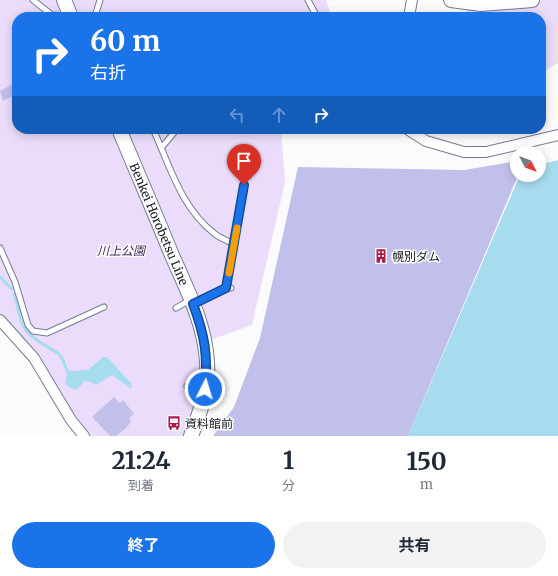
<!DOCTYPE html>
<html lang="ja">
<meta charset="utf-8">
<style>
body{margin:0;font-family:Merriweather,"Noto Sans JP",serif;background:#f2f2f3;color:#1f2937;height:100vh;display:flex;flex-direction:column;font-size:15px;white-space:nowrap}
*{box-sizing:border-box;margin:0}
p{font-size:13px;color:#747a83}
.icon{flex:none;width:22px;height:22px;fill:none;stroke:currentColor;stroke-width:2;stroke-linecap:round;stroke-linejoin:round}
.map{position:relative;height:436px;overflow:hidden}
.details{display:flex;flex-direction:column;background:#fff;flex:1}
.details>*{flex:none}
.guide{position:absolute;left:12px;top:12px;width:534px;height:122px;border-radius:16px;box-shadow:0 2px 10px #0003;background:#1a73e8;color:#fff;overflow:hidden}
.needle{width:26px;rotate:132deg}
.fabs{position:absolute;left:510px;top:146px;display:grid;gap:8px}
.fabs a{display:grid;place-items:center;width:36px;height:36px;border-radius:50%;background:#fff;box-shadow:0 2px 10px #0003;font-size:20px}
.pin{position:absolute;display:grid;place-items:center;width:34px;height:34px;color:#fff;margin:-41px -17px;border-radius:50% 50% 50% 0;rotate:-45deg;box-shadow:0 0 4px #0007}
.pin .icon{rotate:45deg}
.me{position:absolute;width:44px;margin:-22px;rotate:5deg;stroke-linejoin:round;filter:drop-shadow(0 0 3px #0008)}
.turn{display:flex;align-items:center;gap:14px;height:84px;padding:0 12px;font-size:18px}
.turn .icon{width:52px;height:52px;stroke-width:2.5}
.turn b{display:block;font-size:28px;line-height:34px}
.lanes{display:flex;align-items:center;height:38px;padding:0 12px;background:#0003;justify-content:center;gap:20px;direction:ltr}
.lanes .off{opacity:.35}
.eta{display:flex;justify-content:space-evenly;align-items:center;height:68px;text-align:center}
.eta b{font-size:24px;font-weight:700;line-height:28px}
.button{display:flex;gap:8px;margin-top:auto;padding:8px 12px}
.button a{flex:1;height:46px;border-radius:24px;background:#1a73e8;color:#fff;font-size:16px;font-weight:700;line-height:46px;text-align:center}
.button a+a{background:#f2f2f3;color:#1f2937}
.map>svg:first-child{display:block}
.green{fill:#eadcfa}
.water{fill:#a7dbee}
.lines{fill:none;stroke-linecap:round;stroke-linejoin:round}
.stream{stroke:#a7dbee;stroke-width:3}
.building{fill:#c1c0eb}
.lane-casing{stroke:#727d93;stroke-width:7}
.street-casing{stroke:#727d93;stroke-width:12}
.secondary-casing{stroke:#727d93;stroke-width:16}
.lane{stroke:#fff;stroke-width:5}
.street{stroke:#fff;stroke-width:10}
.secondary{stroke:#fff;stroke-width:14}
.route-casing{stroke:#114b97;stroke-width:10}
.route{stroke:#1a73e8;stroke-width:7}
.slow{stroke:#f59e0b;stroke-width:7}
.labels{text-anchor:middle;dominant-baseline:central;stroke-width:3;stroke-linejoin:round;paint-order:stroke}
.street-label{font-size:12px;fill:#151922;stroke:#fff}
.park-label{font-size:12px;font-style:italic;fill:#3a1f50;stroke:#fff}
.poi-label{font-size:12px;fill:#151922;stroke:#fff;text-anchor:start}
</style>
<div class="map">
<svg width="558" height="436" viewBox="0 0 558 436">
<rect width="100%" height="100%" fill="#fbfbfb"/>
<path class="green" d="M0,0H326L332,17H17V129H281L285,182L252,325L199,344L200,380L196,400L183,436H88L73,417L35,356L0,314Z
M461,0H558V63L541,73V17H469Z"/>
<path class="water" d="M558,160V436H408L520,175H539V165Z
M103,357H107L130,382L132,387L130,388L112,375L96,385L91,382L85,381L76,390L70,388L65,383L67,371L88,370Z"/>
<g class="lines">
<path class="stream" d="M0,277L12,289
M14,294C19,306 18,320 26,330C34,341 48,346 59,354C63,358 65,366 67,371"/>
</g>
<path class="building" d="M17,82V94L3,101L0,91Z
M517,161V178L408,436H213L234,407L260,338L298,167L464,170Z
M114,397L120,403L123,400L134,414L129,418L131,422L125,429L116,436H110L92,417Z"/>
<g class="lines">
<defs>
<path id="lane" d="M33,0L52,15L70,16
M308,0L317,17
M97,17L96,13L100,0
M153,129C170,166 181,208 215,234C220,238 228,241 234,244
M162,147L177,129
M0,248L15,282L28,325L33,331L47,333L104,307
M226,288L245,185
M195,303L226,288H231
M176,308L190,300
M187,386L204,389"/>
<path id="street" d="M409,17L412,0
M407,129L426,141L464,152H486L558,135
M0,320L34,358L71,420L84,436"/>
<path id="secondary" d="M64,0L71,17
M451,0L481,4L532,0
M119,129C136,170 154,211 171,253C186,288 205,323 207,362C209,388 200,413 191,436"/>
</defs>
<use href="#lane" class="lane-casing"/>
<use href="#street" class="street-casing"/>
<use href="#secondary" class="secondary-casing"/>
<use href="#lane" class="lane"/>
<use href="#street" class="street"/>
<use href="#secondary" class="secondary"/>
</g>
<g class="lines">
<defs>
<path id="route" d="M205,389C208,355 205,336 193,304L226,288L244,185"/>
</defs>
<use href="#route" class="route-casing"/>
<use href="#route" class="route"/>
<path class="slow" d="M229,273L237,228"/>
</g>
<defs>
<symbol id="building-bare" viewBox="-9 -9 18 18"><path d="M-4-6H4V6H1V3H-1V6H-4ZM-2.5-4.3h1.7v1.8h-1.7ZM.8-4.3h1.7v1.8H.8ZM-2.5-1h1.7V.8h-1.7ZM.8-1h1.7V.8H.8Z" fill="#ac1847" stroke="#fff" stroke-width="2.5" paint-order="stroke"/></symbol>
<symbol id="bus-bare" viewBox="-9 -9 18 18"><path d="M-5-6H5V4H4V6H2V4H-2V6H-4V4H-5ZM-3.5-4V0h7V-4ZM-3.5 1.2v1.5H-2V1.2ZM2 1.2v1.5H3.5V1.2Z" fill="#ac1847" stroke="#fff" stroke-width="2.5" paint-order="stroke"/></symbol>
</defs>
<g fill-rule="evenodd">
<use href="#building-bare" x="371" y="246" width="20" height="20"/>
<use href="#bus-bare" x="164" y="413" width="20" height="20"/>
</g>
<g class="labels">
<g class="street-label">
<text transform="translate(159 224) rotate(67)">Benkei Horobetsu Line</text>
</g>
<g class="park-label">
<text x="121" y="250">川上公園</text>
</g>
<g class="poi-label">
<text x="392" y="256">幌別ダム</text>
<text x="185" y="423">資料館前</text>
</g>
</g>
</svg>
<div class="fabs">
<a><svg class="needle" viewBox="-14 -14 28 28"><path d="M0-13l5 13h-10z" fill="#e53935"/><path d="M0 13l5-13h-10z" fill="#747a83"/></svg></a>
</div>
<div class="pin" style="left:244px;top:185px;background:#d93025"><svg class="icon" aria-label="arrive" viewBox="0 0 24 24"><path d="M6 21V4h12l-3 4 3 4H6"/></svg></div>
<svg class="me" style="left:205px;top:389px" viewBox="-20 -20 40 40"><circle r="17" fill="#1a73e8" stroke="#fff" stroke-width="3"/><path d="M0-11L8 9 0 5-8 9z" fill="#fff"/></svg>
<div class="guide">
<div class="turn"><svg class="icon" aria-label="right" viewBox="0 0 24 24"><path d="M7 20v-9h11M14 6l5 5-5 5"/></svg><div><b>60 m</b>右折</div></div>
<div class="lanes"><svg class="icon off" aria-label="left" viewBox="0 0 24 24"><path d="M17 20v-9H6M10 6l-5 5 5 5"/></svg><svg class="icon off" aria-label="ahead" viewBox="0 0 24 24"><path d="M12 20V5M6 11l6-6 6 6"/></svg><svg class="icon" aria-label="right" viewBox="0 0 24 24"><path d="M7 20v-9h11M14 6l5 5-5 5"/></svg></div>
</div>
</div>
<section class="details">
<div class="eta">
<div><b>21:24</b><p>到着</p></div>
<div><b>1</b><p>分</p></div>
<div><b>150</b><p>m</p></div>
</div>
<div class="button"><a>終了</a><a>共有</a></div>
</section>
